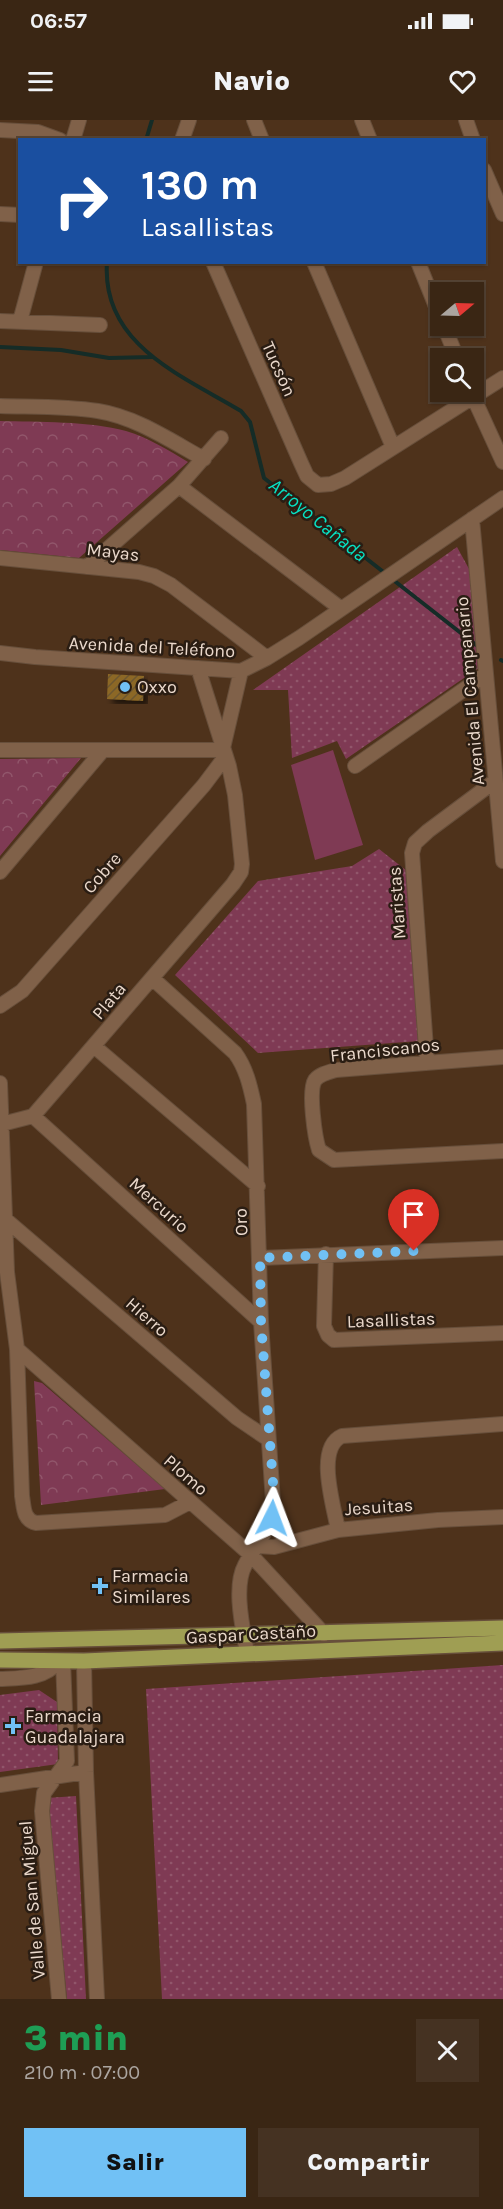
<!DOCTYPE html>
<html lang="es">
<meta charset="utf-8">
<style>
body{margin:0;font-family:Karla,sans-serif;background:#453222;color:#f1f3f6;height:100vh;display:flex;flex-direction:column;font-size:22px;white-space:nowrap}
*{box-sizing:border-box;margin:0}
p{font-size:20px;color:#aba5a0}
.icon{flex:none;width:33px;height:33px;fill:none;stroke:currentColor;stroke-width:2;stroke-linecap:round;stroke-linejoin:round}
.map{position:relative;height:1879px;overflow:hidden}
.details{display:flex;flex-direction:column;background:#3a2614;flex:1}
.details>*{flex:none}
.banner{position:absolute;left:18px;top:18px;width:468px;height:126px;border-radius:0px;box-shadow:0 2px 4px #0004,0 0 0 2px #544334;background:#1a4fa0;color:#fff;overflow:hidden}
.needle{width:39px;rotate:71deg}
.controls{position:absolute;left:430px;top:162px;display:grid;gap:12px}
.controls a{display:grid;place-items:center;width:54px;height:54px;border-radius:0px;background:#3a2614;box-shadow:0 2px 4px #0004,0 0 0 2px #544334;font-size:30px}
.pin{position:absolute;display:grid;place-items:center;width:51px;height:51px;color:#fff;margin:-62px -26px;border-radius:50% 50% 50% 0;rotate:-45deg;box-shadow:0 0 6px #0007}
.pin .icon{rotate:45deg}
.me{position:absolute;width:66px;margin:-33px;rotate:3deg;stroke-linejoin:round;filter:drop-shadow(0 0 4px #0008)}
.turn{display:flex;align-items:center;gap:21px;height:126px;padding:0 24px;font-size:27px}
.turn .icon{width:78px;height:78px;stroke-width:2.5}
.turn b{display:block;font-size:42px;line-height:51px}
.round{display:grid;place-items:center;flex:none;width:63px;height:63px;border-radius:0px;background:#453222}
.head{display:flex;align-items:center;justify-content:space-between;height:102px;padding:0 24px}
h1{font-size:36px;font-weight:800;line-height:45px;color:#1e9e55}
.action{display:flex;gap:12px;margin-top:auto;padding:12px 24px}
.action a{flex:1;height:69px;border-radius:0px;background:#71c1f5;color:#111;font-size:24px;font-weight:800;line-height:69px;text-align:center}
.action a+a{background:#453222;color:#f1f3f6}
.status{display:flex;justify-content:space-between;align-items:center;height:42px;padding:0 30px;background:#3a2614;direction:ltr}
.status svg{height:16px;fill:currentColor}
header{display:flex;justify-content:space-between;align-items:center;height:78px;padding:0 24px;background:#3a2614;font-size:27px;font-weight:800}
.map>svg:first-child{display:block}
.grass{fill:url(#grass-dots)}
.park{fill:url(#park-crowns)}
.garden{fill:#7f3a54}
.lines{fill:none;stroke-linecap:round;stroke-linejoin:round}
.stream{stroke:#152c27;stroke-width:4}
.building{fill:url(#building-hatch);filter:url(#shadow)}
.minor-casing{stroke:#674f3b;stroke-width:16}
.major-casing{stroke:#674f3b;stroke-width:18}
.minor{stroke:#806149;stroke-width:14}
.major{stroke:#9f9e53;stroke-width:15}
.route{stroke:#71c1f5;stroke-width:10;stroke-dasharray:0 18}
.poi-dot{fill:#71c1f5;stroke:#2a1d13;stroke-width:2}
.labels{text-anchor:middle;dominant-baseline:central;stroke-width:5;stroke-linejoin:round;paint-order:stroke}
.street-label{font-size:18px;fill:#ebd9cc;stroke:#2a1d13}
.poi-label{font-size:18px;fill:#ebd9cc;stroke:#2a1d13;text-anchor:start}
.water-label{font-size:20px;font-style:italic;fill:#07e1c3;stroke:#2a1d13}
</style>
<div class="status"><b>06:57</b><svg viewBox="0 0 49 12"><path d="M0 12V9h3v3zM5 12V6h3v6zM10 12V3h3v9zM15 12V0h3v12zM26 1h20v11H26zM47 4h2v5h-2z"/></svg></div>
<header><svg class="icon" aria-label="menu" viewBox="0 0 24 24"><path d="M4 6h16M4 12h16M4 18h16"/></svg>Navio<svg class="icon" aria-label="heart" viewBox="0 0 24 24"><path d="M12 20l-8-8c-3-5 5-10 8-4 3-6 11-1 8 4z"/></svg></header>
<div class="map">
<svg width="503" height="1879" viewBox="0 0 503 1879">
<defs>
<pattern id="grass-dots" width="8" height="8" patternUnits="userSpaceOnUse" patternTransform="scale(1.5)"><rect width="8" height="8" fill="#7f3a54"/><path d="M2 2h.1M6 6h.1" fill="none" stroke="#91566b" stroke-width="1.8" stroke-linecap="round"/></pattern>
<pattern id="park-crowns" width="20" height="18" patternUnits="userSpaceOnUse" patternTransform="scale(1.5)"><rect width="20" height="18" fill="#7f3a54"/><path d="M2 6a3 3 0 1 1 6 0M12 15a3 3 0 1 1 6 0" fill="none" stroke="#91566b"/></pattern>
<pattern id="building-hatch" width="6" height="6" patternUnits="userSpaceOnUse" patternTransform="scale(1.5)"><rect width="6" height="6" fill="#8c6726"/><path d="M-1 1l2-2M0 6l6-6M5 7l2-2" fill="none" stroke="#6c5630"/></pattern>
<filter id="shadow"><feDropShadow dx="5.5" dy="5.5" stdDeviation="3" flood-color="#0009"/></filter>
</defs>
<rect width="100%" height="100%" fill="#4e321b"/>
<path class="grass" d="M457,427L474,458L480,547L346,639L337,621L292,638L288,570H253Z
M379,729L407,751L419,921L258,933L175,855L258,761L352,746Z
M503,1545V1879H162L146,1569Z
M39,1570L57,1582L58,1644L0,1652V1575Z
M76,1676L86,1879H67L47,1678Z"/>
<path class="park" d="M0,301C38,302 89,301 126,311C149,318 168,330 188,342L79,438L0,430Z
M81,638L0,736V639Z
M34,1261L42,1263L165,1369L41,1385Z"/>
<path class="garden" d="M333,630L363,725L315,740L291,645Z"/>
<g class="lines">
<path class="stream" d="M146,20L152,0
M107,142C101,225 183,256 241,291L250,302L264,358L386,454
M0,227L61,230L109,238L152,237
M392,459L480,528
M501,540L503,541"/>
</g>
<path class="building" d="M108,554L144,556L143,581L107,579Z"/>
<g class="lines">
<defs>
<path id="minor" d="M254,0L262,20
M362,0L370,20
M466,0L473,20
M0,10L38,12L60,20
M73,20L79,0
M182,20L189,0
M484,50L503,94
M0,94L20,95
M213,142L301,343L307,356L318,365L331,364L345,358L503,258
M314,142L393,327
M418,142L441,199
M0,201L100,205
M20,201L36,142
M444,206L457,238
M471,272L503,342
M0,286C32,287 66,286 98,291C136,297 171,321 204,339
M179,366L340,488
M472,399L503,741
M0,438L139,452L154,456L171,465L267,538
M87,447L179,366L221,318
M0,533L35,537L241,551L267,538L299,518L503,378
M223,628L241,551
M0,630H223
M355,646L486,554
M0,752L103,630
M152,858L235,933C246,948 250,965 254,984L261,1202L273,1382C271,1411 257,1422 245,1445C233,1467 243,1509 247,1533
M0,886L22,871L204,665L225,637
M95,927L258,1066
M503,937L336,950C329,952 320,954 315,960C308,971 315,1018 319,1030L334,1040L503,1031
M427,942L412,733L415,723L428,711L495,661
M0,963L7,1152L17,1229L22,1376C24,1387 23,1400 36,1403L165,1395L190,1382
M33,996L261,1202
M2,1004L33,996L233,764L241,752L242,744L235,675L229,646L198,548
M5,1099L237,1298L268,1319
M326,1134L324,1206L328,1215L334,1220L503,1213
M260,1138L503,1128
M17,1229L251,1435L324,1514
M503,1304L342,1316C315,1328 334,1386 338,1410L438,1400L503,1397
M258,1426L274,1427L338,1410
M84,1541L86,1652L97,1879
M0,1559C20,1558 46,1559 58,1541
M0,1665L86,1652
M59,1879L42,1691L44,1673L67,1641L63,1541"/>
<path id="major" d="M0,1521L503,1508
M0,1540L84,1541L503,1523"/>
</defs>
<use href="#minor" class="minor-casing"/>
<use href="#major" class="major-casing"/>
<use href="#minor" class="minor"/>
<use href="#major" class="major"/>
</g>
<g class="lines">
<path class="route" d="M272,1398L273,1363L261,1202L260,1138L414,1131"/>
</g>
<g class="poi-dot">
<circle cx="125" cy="567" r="6"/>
<path d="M97 1457h6v6h6v6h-6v6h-6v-6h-6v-6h6z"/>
<path d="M10 1597h6v6h6v6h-6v6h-6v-6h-6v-6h6z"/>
</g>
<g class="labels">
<g class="street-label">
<text transform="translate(279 249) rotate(66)">Tucsón</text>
<text transform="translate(113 432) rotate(7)">Mayas</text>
<text transform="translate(152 527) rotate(3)">Avenida del Teléfono</text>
<text transform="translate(470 571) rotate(-95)">Avenida El Campanario</text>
<text transform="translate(102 753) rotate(-49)">Cobre</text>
<text transform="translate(397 783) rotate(-94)">Maristas</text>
<text transform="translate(109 881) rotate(-50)">Plata</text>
<text transform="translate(385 930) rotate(-6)">Franciscanos</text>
<text transform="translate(159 1085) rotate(42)">Mercurio</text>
<text transform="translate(241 1102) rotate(-92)">Oro</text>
<text transform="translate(147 1197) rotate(41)">Hierro</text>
<text transform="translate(391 1200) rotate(-2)">Lasallistas</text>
<text transform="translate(186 1355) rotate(41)">Plomo</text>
<text transform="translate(379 1387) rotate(-4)">Jesuitas</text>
<text transform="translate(251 1514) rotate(-3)">Gaspar Castaño</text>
<text transform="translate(32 1780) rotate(-95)">Valle de San Miguel</text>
</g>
<g class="poi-label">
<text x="137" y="567">Oxxo</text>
<text x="112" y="1456">Farmacia<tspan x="112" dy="21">Similares</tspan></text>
<text x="25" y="1596">Farmacia<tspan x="25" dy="21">Guadalajara</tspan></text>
</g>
<g class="water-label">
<text transform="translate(318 400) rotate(39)">Arroyo Cañada</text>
</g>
</g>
</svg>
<div class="controls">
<a><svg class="needle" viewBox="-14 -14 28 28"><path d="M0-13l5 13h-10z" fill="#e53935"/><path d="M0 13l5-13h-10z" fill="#aba5a0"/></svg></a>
<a><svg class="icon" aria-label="search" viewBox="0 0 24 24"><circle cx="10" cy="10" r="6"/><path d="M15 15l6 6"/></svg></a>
</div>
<div class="pin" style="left:414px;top:1131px;background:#d93025"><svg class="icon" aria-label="arrive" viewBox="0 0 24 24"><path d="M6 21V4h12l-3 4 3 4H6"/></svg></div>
<svg class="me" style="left:272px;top:1398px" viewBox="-20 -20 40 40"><path d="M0-17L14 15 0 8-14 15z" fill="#71c1f5" stroke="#fff" stroke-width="4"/></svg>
<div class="banner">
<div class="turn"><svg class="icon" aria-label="right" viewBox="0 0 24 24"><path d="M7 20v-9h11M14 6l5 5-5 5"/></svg><div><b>130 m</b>Lasallistas</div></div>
</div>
</div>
<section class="details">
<div class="head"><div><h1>3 min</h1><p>210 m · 07:00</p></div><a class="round"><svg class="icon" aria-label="close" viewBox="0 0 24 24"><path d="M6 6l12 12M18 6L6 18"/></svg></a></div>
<div class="action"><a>Salir</a><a>Compartir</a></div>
</section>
